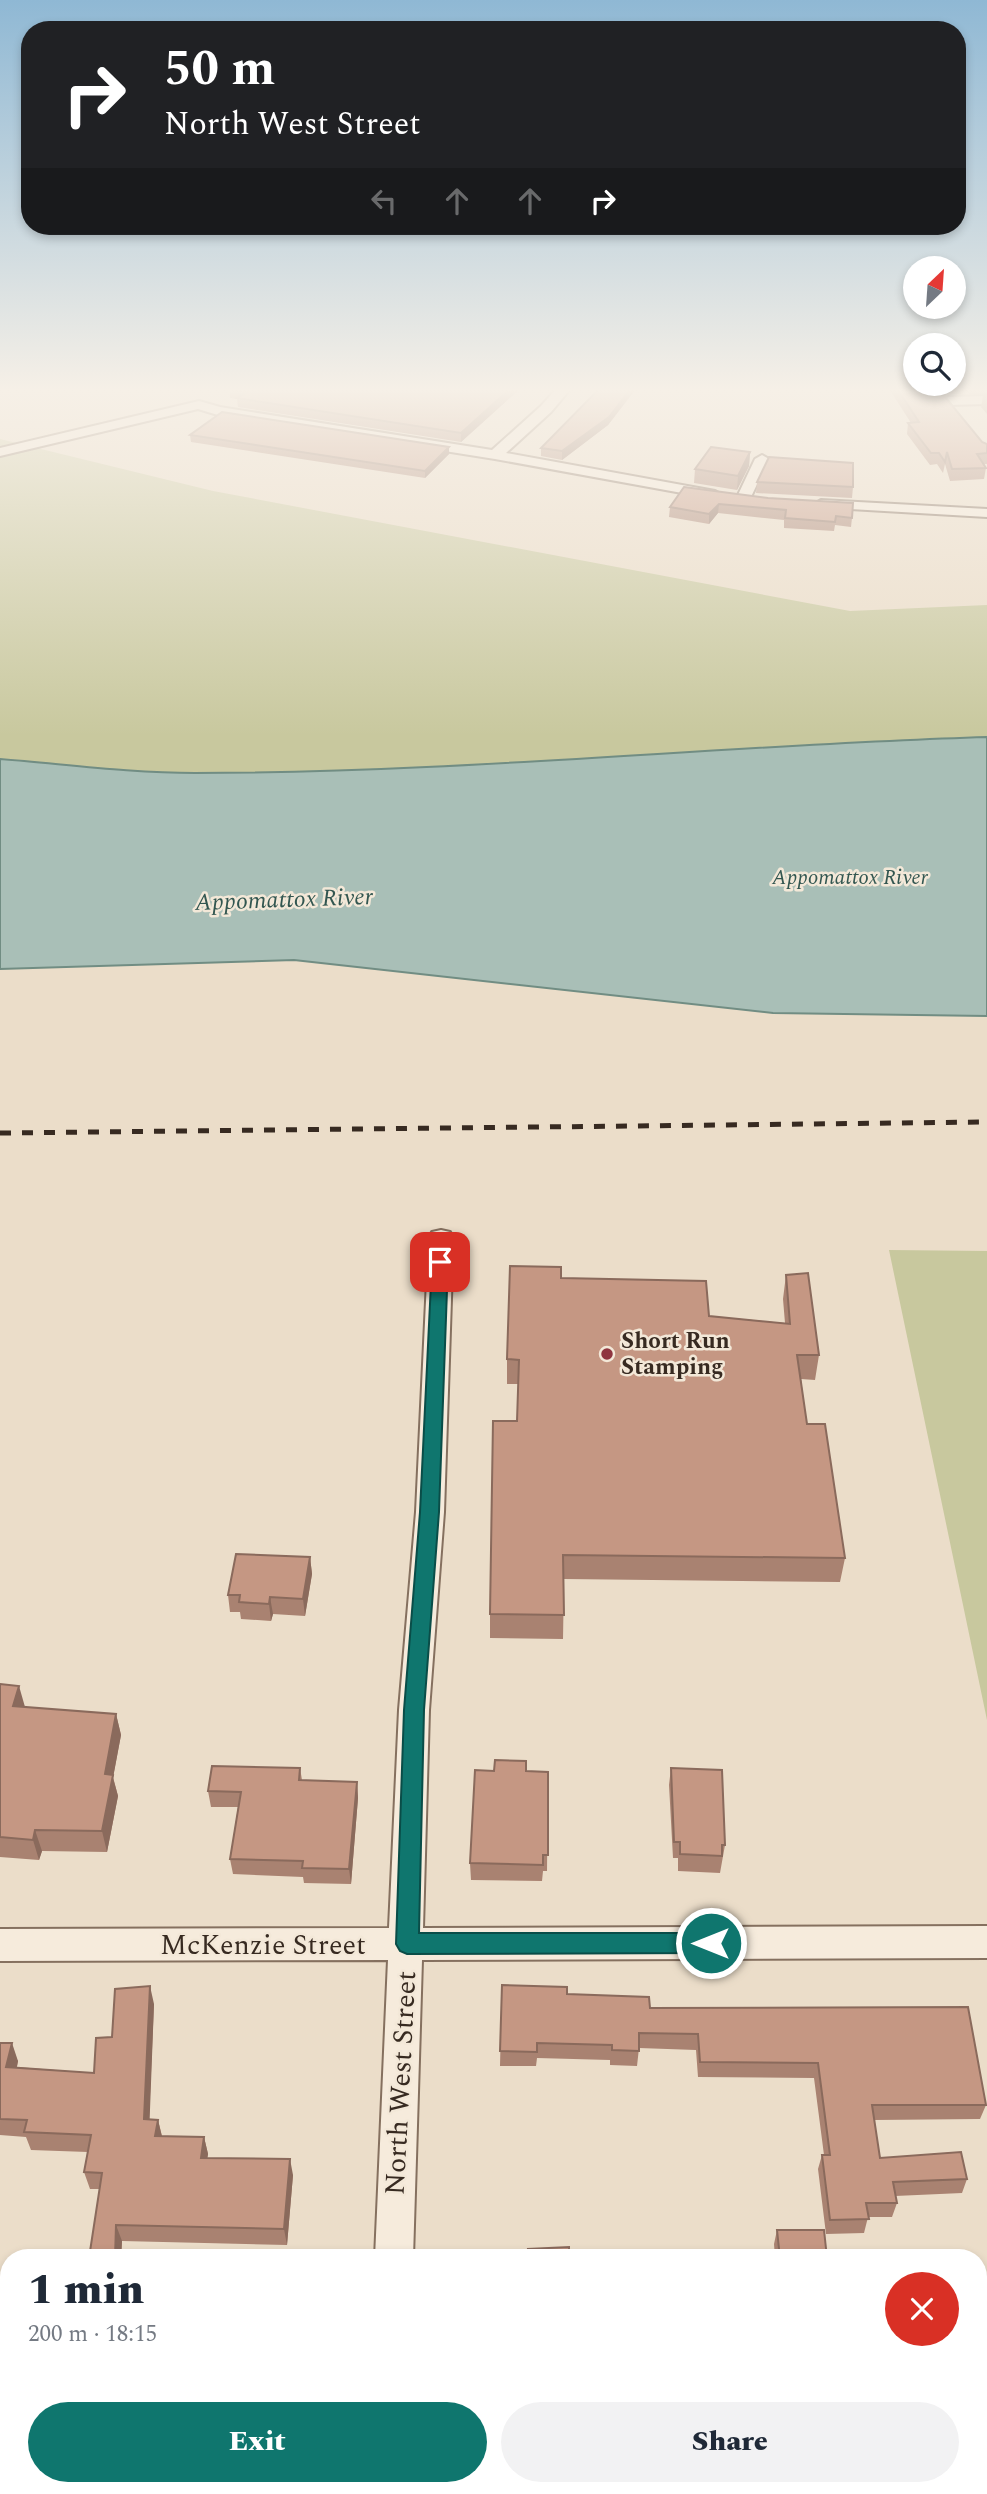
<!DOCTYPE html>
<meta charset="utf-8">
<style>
body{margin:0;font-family:Spectral,serif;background:#f2f2f3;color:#1f2937;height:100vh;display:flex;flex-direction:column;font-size:26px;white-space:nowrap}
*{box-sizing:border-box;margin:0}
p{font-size:23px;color:#747a83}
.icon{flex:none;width:38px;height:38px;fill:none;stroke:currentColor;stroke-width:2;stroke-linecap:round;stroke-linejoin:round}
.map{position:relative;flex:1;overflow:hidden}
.drawer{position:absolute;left:0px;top:2249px;width:987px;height:247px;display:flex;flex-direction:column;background:#fff;border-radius:28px 28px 0 0;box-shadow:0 4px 10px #0003}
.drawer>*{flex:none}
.hud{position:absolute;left:21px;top:21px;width:945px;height:214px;border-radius:28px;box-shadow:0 4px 10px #0003;background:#202124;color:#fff;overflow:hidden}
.needle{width:46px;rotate:25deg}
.tools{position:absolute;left:903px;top:256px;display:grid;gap:14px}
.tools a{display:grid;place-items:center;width:63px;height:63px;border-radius:50%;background:#fff;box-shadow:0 4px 10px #0003;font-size:35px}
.pin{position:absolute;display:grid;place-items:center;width:60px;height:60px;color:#fff;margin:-30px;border-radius:14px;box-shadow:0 4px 10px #0006}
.me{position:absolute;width:77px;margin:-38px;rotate:270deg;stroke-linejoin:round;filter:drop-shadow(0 0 5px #0008)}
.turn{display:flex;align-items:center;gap:24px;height:147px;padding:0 28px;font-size:32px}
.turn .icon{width:91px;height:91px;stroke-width:2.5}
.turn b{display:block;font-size:49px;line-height:60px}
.lanes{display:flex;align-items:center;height:66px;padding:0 28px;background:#0003;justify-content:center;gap:35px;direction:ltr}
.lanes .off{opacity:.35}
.round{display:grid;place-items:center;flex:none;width:74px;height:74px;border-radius:37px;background:#f2f2f3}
.headline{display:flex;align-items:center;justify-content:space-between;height:119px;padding:0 28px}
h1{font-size:42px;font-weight:800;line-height:52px}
.cta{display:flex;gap:14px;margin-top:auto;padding:14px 28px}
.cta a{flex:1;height:80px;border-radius:42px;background:#0f766e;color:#fff;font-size:28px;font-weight:800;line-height:80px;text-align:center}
.cta a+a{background:#f2f2f3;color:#1f2937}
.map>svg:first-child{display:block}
.green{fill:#c8c89e}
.water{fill:#a9bfb7;stroke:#718d83;stroke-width:2}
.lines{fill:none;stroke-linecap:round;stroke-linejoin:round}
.street-casing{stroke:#85705f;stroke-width:4}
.street{fill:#f6ebdc;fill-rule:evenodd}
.rail{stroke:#372a21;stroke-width:5;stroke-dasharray:11 11;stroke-linecap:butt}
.wall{fill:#a98271}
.shaded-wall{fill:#8a6a5c}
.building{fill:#c59783;stroke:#8a6a5c;stroke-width:2}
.route{fill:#0f766e;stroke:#0a4d48;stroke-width:2}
.poi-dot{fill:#8f353f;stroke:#f3e8d8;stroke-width:2.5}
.labels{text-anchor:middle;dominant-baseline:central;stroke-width:5;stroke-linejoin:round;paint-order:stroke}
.far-water-label{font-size:21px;font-style:italic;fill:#325650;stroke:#f3e8d8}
.poi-label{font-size:23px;font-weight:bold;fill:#372a21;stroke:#f3e8d8;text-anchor:start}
.water-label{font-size:24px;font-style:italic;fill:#325650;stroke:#f3e8d8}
.near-street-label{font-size:28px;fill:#372a21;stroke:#f3e8d8}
</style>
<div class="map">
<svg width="987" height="2494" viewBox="0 0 987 2494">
<rect width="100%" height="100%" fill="#ebddc9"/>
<path class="green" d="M0,439L213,491L850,611L987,605V737C723,746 460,773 195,773C130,773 64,764 0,759Z
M889,1250L987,1251V1720Z"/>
<path class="water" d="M987,737V1016L773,1013L294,960L0,969V759C64,764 130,773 195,773C460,773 723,745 987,737Z"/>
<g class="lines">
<defs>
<path id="street" d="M558,387H572L551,412L506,453L715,491L722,495L715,499L495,459L218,415L198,409L0,456V448L199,401L220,407L492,450L541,406Z
M987,396V404L948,405L941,401L948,397Z
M762,455L769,459L750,499L748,502H738L736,499L755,459Z
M821,500L987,509V517L816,507L814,504Z
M441,1230L450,1232L453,1238L444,1512L429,1710L423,1928L987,1926V1958L422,1960L413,2258H375L388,1960L0,1961V1929L389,1928L399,1710L416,1512L429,1238L432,1232Z
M363,2487H403L404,2494H362Z"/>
</defs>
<use href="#street" class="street-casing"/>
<use href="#street" class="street"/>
<path class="rail" d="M0,1133L987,1122"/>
</g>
<path class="wall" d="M233,387H522L461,442L238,407L237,399L230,398V389Z
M601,387H641L635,390L608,425L562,460L541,456V448Z
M659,387H685L682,390Z
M888,387H937L982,442L987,444V464H984L986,468L984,479L950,481L945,464L943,473L937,464L930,465L907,434L908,423H911Z
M946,387H963L961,394H953Z
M963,387H987V394H970Z
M987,395V414L981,407L983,396Z
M190,435L449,447V454L425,478L191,442Z
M750,452L749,466L737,490L694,483L695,469Z
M757,482L853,487L852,498L756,493Z
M684,487L852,518L851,527L835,525L834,531L784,528V520L718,513L709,524L669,517L670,507Z
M786,1275L819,1355L815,1380L801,1379L807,1424L845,1558L840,1582L564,1579L563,1639L490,1638V1614L517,1421L518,1384H507V1359L561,1278L709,1316L785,1323L783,1299Z
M310,1557L312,1574L305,1616L273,1614L271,1621L241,1619L240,1612H230L228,1595Z
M0,1684L25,1707L116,1714L121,1735L113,1777L118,1796L107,1852L42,1851L39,1860L0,1857Z
M300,1768L302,1780L357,1782L358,1798L351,1884L304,1883L303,1877L233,1874L230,1859L238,1807H211L208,1791Z
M671,1768L725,1845L720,1873L678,1871V1858H673L669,1785Z
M526,1771L548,1772L547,1871H543L542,1881L471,1880L470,1863Z
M502,1985L567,1994L650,2008L986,2105L980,2119L874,2120L880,2158L967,2179L962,2193L895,2196L897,2203L892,2217H868L864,2233L826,2234L818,2169L822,2155H824L814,2078L698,2077L696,2050L639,2048L637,2066L610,2065V2060L537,2058L536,2066H500Z
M154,2004L149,2119L158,2120L162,2136L204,2137L208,2154L207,2158L293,2175L287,2245L122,2241L121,2258H89L100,2189H90L84,2172L88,2152L31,2150L26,2137L0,2135V2043L18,2061L17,2067L94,2073L112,2037Z
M777,2230L827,2258H775L774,2244Z
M987,2340V2494H887L886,2487H978Z
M195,2487H264V2494L212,2488H195Z
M479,2487H656L571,2488L570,2491L479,2494Z
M738,2487H792L791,2490L738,2489Z"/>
<path class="shaded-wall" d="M512,387H522L461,442V433Z
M632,387H641L635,390L608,425L562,460V451Z
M449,447V454L425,478V471Z
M750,452L749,466L737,490L738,476Z
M719,504L718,513L709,524V514Z
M310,1557L312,1574L305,1616L303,1599Z
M270,1597L273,1614L271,1621L269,1604Z
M19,1686L25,1707L13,1706Z
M116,1714L121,1735L113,1778L118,1796L107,1852L102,1831L105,1774Z
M357,1782L358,1798L351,1884L349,1869Z
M35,1830L42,1851L39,1860L33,1840Z
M150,1986L154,2004L149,2136L144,2119Z
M12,2043L18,2061L13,2084L6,2067Z
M158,2120L162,2137L155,2136Z
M204,2137L208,2154L205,2175L201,2158Z
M290,2159L293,2175L287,2245L284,2229Z
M116,2225L122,2241L121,2258H115Z
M261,2487H264V2494H260Z"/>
<path class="building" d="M233,387H512L461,433L237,398L247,392L230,389Z
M601,387H632L609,417L562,451L541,448Z
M896,387H937L982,442L987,444V453L977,454L986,468L952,469L947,452L945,462L939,453H931L908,423L919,422Z
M222,412L449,447L425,471L190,435Z
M711,447L750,452L738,476L695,469Z
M769,457L853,463V487L757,482Z
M684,487L768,498L853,503L852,518L836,516L835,522L785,518L786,510L719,504L709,514L670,507Z
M510,1266L561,1267V1278L706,1281L709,1316L790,1324L786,1275L808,1273L819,1355H797L807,1424H825L845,1558L563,1555L564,1615L490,1614L493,1421H517L519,1360L507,1359Z
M236,1554L310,1557L303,1599L270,1597L269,1604L239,1602L240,1595H228Z
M0,1684L19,1686L13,1706L116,1714L105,1774L113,1775L102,1831L35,1830L33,1840L0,1837Z
M495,1760L526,1761V1771L548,1772V1855H543V1865L470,1863L475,1770L494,1771Z
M212,1766L300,1768L299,1780L357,1782L349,1869L302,1868L303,1861L230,1859L241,1792L208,1791Z
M671,1768L722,1770L725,1845H722V1856L680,1854V1842H674Z
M502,1985L567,1987V1994L649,1997L650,2008L968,2007L986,2105H872L880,2158L961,2152L967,2179L893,2182L897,2203H866L869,2219L830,2220L822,2155H830L818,2063L700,2062L698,2034L639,2033V2051L612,2050V2045L537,2043V2052L500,2051Z
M150,1986L144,2119L158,2120L155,2136L204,2137L201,2158L290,2159L284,2229L116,2225L115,2258H89L102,2173L84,2172L91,2135L24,2132L27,2120L0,2119V2043H12L6,2067L94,2073L96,2038L112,2037L115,1989Z
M777,2230H824L827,2258H780Z
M569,2247V2258H529L528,2249Z
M978,2340H987V2493H982L981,2487H978Z
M212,2487H261L260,2494H211Z"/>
<linearGradient id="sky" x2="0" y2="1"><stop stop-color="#8fb8d4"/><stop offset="0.53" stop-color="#f6f0e7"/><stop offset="1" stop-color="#f6f0e7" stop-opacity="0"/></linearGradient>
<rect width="987" height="736" fill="url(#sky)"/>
<path class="route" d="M440,1257L448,1262L439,1512L424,1710L419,1933H711L719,1936L722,1943L719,1950L711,1953L407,1954L400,1951L396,1944L404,1710L420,1512L432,1262Z"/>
<circle class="poi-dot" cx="607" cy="1354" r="7"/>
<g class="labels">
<g class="far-water-label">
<text x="850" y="878">Appomattox River</text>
</g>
<g class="poi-label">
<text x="621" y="1341">Short Run<tspan x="621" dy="26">Stamping</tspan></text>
</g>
<g class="water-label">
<text transform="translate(284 900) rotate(-2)">Appomattox River</text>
</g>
<g class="near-street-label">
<text x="263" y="1945">McKenzie Street</text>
<text transform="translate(401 2083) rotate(-87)">North West Street</text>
</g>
</g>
</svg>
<div class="tools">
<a><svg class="needle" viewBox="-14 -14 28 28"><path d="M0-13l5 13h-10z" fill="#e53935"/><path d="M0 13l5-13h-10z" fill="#747a83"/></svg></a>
<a><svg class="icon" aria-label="search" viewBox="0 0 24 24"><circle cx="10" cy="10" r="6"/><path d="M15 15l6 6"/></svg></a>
</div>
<div class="pin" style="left:440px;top:1262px;background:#d93025"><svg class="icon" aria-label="arrive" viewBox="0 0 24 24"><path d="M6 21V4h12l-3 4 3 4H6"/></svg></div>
<svg class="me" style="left:711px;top:1943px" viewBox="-20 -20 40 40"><circle r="17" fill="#0f766e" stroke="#fff" stroke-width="3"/><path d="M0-11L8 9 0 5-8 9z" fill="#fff"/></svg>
<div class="hud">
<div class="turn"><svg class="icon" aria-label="right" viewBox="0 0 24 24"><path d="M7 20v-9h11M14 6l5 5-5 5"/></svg><div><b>50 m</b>North West Street</div></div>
<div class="lanes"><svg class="icon off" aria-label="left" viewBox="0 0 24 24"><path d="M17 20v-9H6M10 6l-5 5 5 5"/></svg><svg class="icon off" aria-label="ahead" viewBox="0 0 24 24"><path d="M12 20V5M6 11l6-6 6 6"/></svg><svg class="icon off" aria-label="ahead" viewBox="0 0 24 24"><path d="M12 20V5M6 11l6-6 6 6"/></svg><svg class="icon" aria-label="right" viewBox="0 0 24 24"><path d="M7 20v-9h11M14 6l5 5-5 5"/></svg></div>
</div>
<section class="drawer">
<div class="headline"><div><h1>1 min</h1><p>200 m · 18:15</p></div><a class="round" style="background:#d93025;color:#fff"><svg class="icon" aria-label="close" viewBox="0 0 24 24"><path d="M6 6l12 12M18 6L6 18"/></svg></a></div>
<div class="cta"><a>Exit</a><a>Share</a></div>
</section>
</div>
